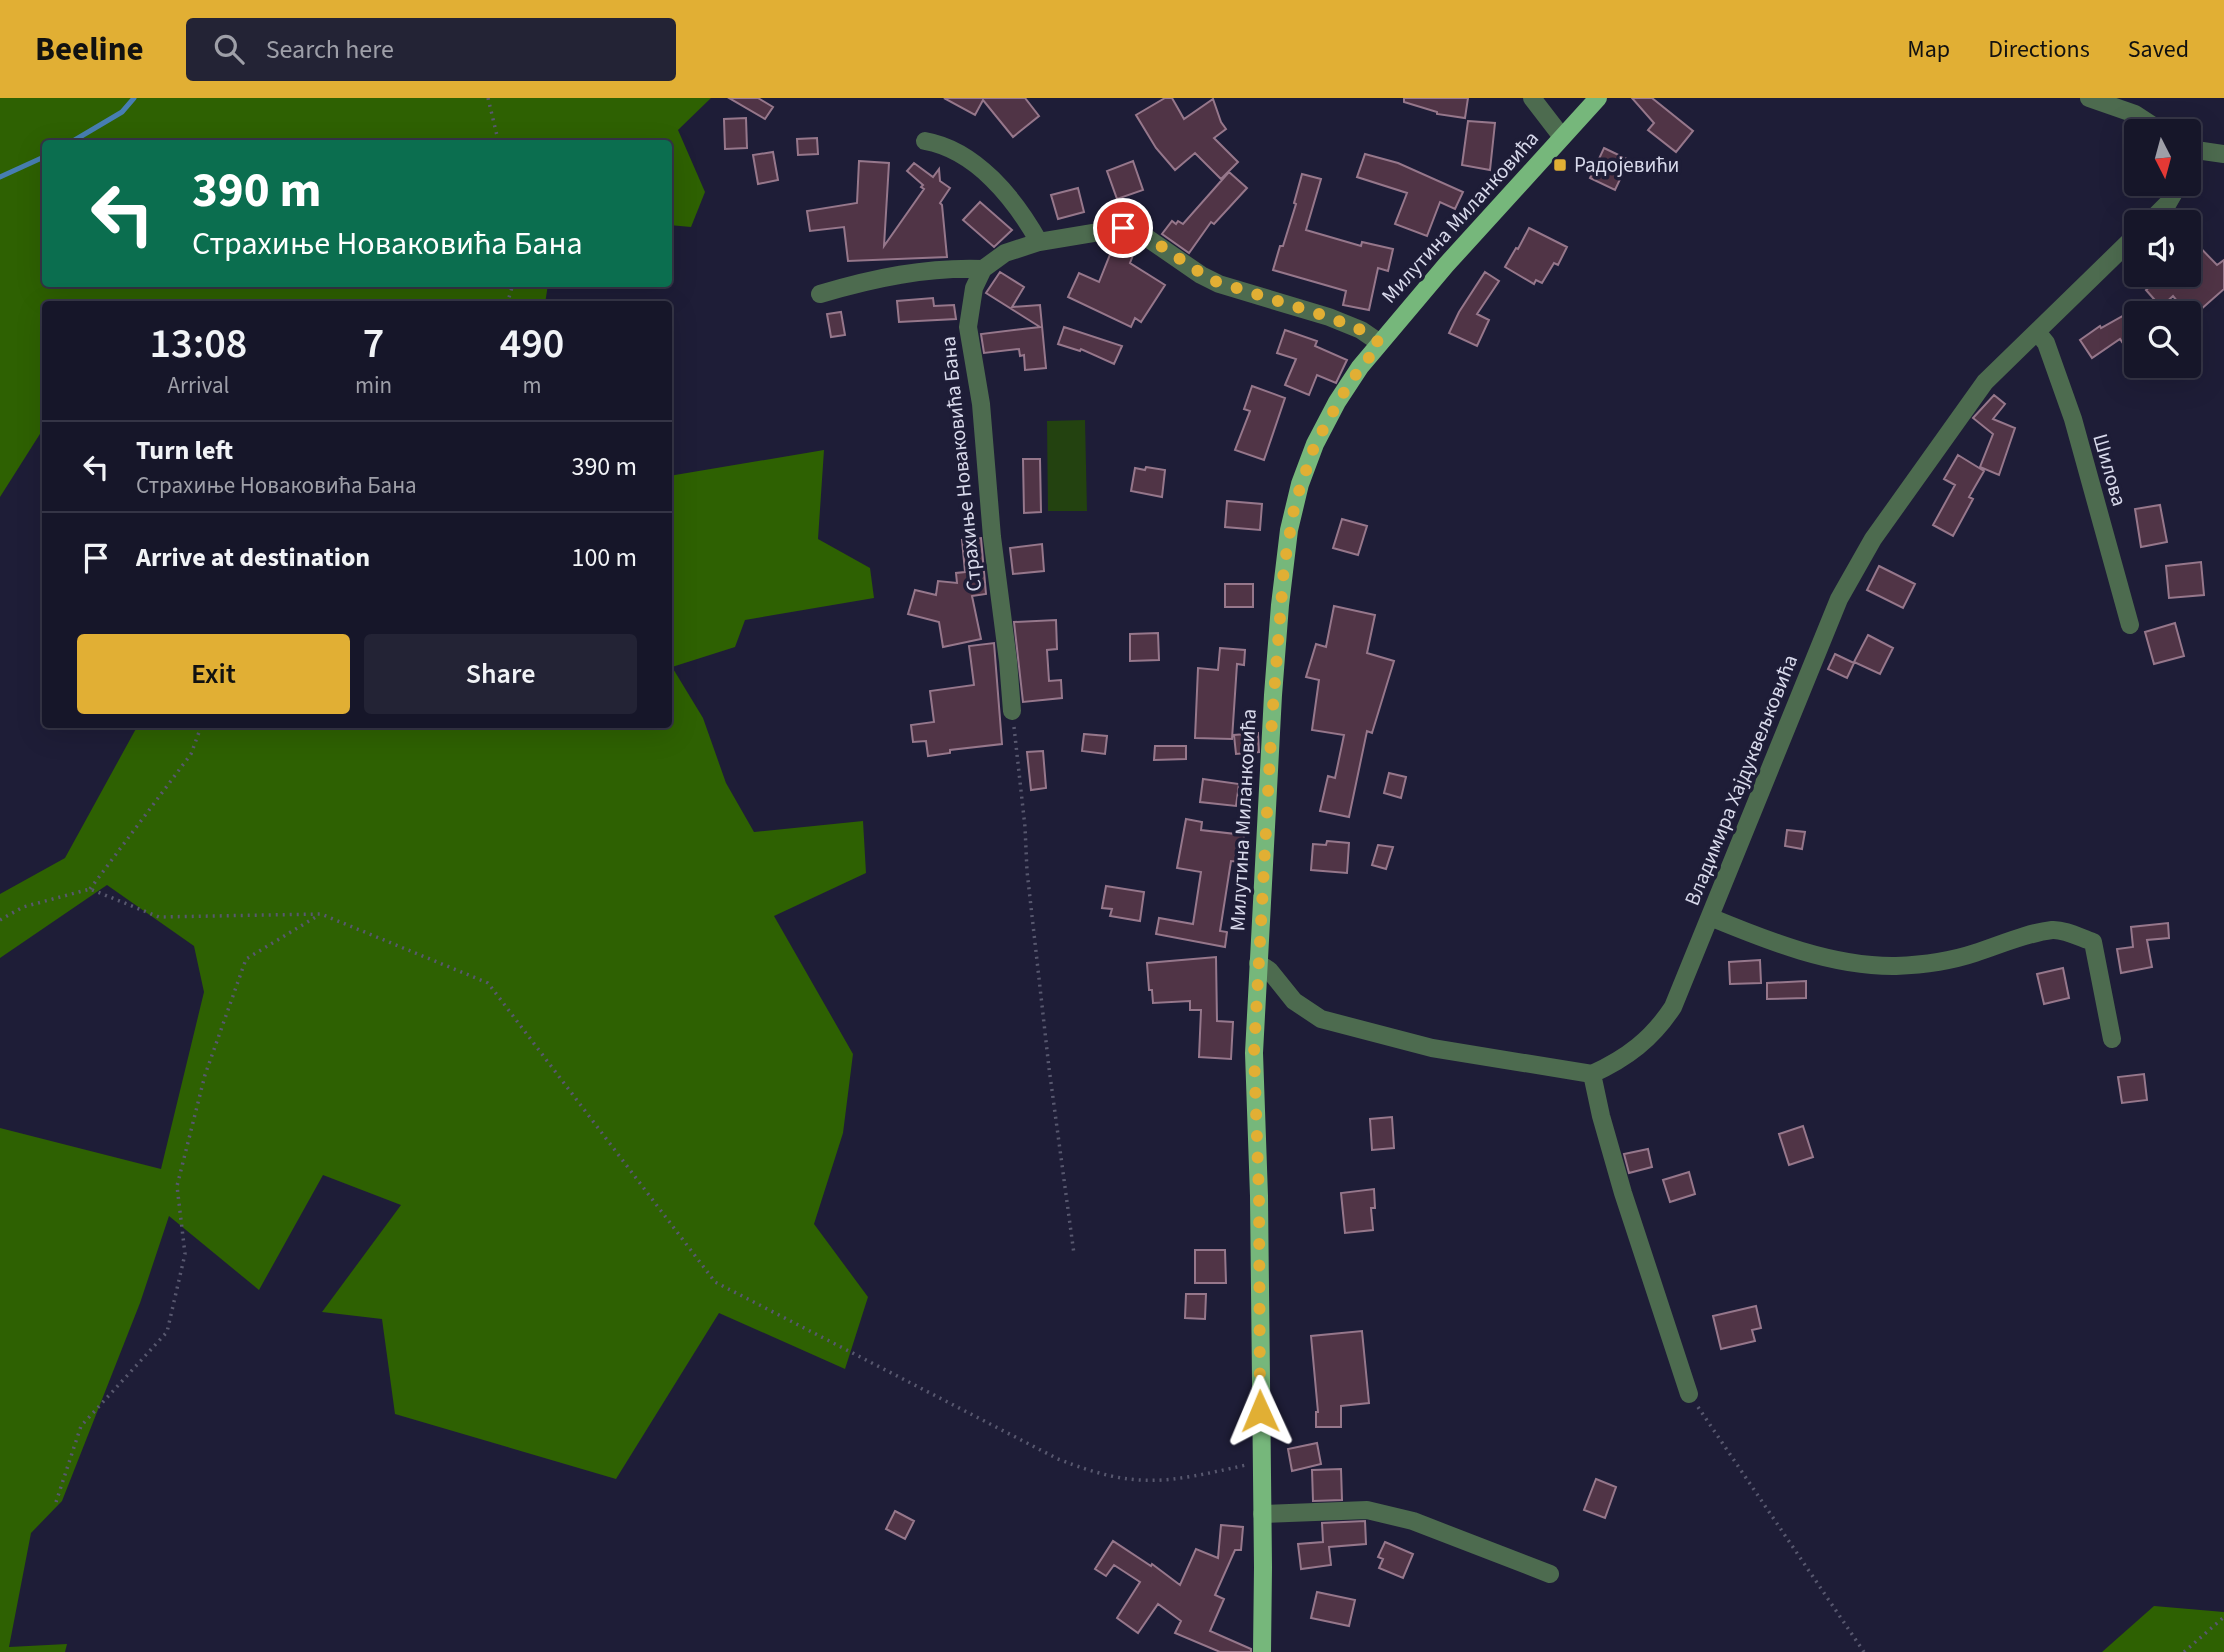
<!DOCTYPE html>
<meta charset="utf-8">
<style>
body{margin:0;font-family:"Source Sans 3",sans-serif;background:#232335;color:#f1f3f6;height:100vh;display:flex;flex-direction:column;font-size:26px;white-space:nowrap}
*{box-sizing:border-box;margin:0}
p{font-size:23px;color:#9e9fa8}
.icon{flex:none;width:38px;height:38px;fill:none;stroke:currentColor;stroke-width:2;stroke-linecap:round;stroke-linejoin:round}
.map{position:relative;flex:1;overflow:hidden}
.drawer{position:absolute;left:42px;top:203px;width:630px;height:427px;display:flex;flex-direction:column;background:#161629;border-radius:7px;box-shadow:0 7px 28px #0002,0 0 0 2px #353546}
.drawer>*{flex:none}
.banner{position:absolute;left:42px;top:42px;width:630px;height:147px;border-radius:7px;box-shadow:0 7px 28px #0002,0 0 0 2px #353546;background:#0b6e4f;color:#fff;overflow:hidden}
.needle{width:46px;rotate:174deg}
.fabs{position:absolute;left:2124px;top:21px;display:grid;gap:14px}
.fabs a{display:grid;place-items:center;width:77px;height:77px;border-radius:7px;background:#161629;box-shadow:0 7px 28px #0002,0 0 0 2px #353546;font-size:35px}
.pin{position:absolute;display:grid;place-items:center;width:60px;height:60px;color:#fff;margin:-30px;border:4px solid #fff;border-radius:50%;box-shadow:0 2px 7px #0007}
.me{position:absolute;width:77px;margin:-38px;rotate:359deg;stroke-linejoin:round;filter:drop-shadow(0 0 5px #0008)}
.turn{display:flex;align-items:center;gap:24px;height:147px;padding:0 35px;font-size:32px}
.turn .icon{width:91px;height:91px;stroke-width:2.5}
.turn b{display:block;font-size:49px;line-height:60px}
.eta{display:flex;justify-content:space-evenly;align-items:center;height:119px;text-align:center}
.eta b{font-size:42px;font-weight:600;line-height:49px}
.cta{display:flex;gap:14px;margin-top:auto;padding:14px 35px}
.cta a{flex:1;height:80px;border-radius:7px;background:#e1af34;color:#111;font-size:28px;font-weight:600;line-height:80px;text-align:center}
.cta a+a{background:#232335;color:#f1f3f6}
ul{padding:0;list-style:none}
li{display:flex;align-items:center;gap:21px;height:91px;padding:0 35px;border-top:2px solid #353546}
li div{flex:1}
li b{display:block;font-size:26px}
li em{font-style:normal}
header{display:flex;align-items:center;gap:42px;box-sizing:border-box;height:98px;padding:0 35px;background:#e1af34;color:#111}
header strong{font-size:33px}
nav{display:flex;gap:38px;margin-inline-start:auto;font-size:24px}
.search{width:490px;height:63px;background:#232335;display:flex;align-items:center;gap:18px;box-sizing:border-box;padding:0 24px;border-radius:7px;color:#9e9fa8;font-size:26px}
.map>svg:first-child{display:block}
.green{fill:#234210}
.forest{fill:#2e6102}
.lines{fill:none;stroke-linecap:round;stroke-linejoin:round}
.stream{stroke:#477eb2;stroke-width:5}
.building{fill:#503446;stroke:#96778b;stroke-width:2}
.path{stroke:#58586f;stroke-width:3.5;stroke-dasharray:2 5;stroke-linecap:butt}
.minor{stroke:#4d6b4f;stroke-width:18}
.major{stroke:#76b77b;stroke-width:18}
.route{stroke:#e1af34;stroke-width:12;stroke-dasharray:0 21.6}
.poi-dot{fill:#e1af34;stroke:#1e1d37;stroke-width:2.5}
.labels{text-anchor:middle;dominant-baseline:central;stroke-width:7;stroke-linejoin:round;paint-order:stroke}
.poi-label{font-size:21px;fill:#d8d9eb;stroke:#1e1d37;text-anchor:start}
.street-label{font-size:21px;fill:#d8d9eb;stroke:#1e1d37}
</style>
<header>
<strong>Beeline</strong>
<div class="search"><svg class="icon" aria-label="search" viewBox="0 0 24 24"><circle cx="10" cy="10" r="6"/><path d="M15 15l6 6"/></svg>Search here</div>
<nav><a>Map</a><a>Directions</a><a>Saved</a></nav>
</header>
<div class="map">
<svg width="2224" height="1554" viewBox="0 0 2224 1554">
<rect width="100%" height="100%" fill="#1e1d37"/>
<path class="green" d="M1085,322L1087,413H1048L1047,323Z"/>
<path class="forest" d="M0,0H711L678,32L705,94L691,129L669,127L668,46H46V186H548L545,206H46L45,328L0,399Z
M824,352L818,441L870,470L874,500L745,522L735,549L672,569L703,620L726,685L754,734L863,723L866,775L774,818L853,956L843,1035L814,1126L868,1199L845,1271L719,1215L616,1381L395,1316L382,1221L322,1214L401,1107L323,1077L259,1192L169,1118L140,1205L62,1403L31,1435L9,1549L67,1546L65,1554H0V1030L161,1071L204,894L194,848L107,787L0,860V796L65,760L138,627L668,626L669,378Z
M2154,1508L2224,1514V1554H2102Z"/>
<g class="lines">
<path class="stream" d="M68,46L122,14L134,0
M0,79L46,58"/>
</g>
<path class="building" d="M729,0H758L773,9L765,21Z
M944,0H1025L1039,18L1013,39L983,2L975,17Z
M1165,0H1172L1184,21L1213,1L1221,24L1226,31L1214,40L1238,64L1221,81L1195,55L1175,72L1156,50L1136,17Z
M1404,0H1468L1465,20L1437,16V14L1404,4Z
M1632,0H1652L1693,33L1676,54L1648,32L1654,25Z
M746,20L747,50L725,51L724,21Z
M1468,23L1495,25L1490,72L1462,67Z
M817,40L818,56L798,57L797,41Z
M1604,50L1629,62L1615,92L1590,80Z
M773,54L778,82L758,86L753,57Z
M1365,56L1398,65L1463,94L1455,111L1440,104L1427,138L1395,126L1407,95L1357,79Z
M859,63L889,65L884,148L924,91L921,89L923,87L907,73L914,65L933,79L939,71L940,83L950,90L940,105L942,107L947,159L848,163L844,129L810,133L807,113L857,105Z
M1133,63L1143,92L1117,101L1107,73Z
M1229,74L1247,90L1214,126L1211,124L1189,155L1162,136L1172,123L1176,126L1178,123L1183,126Z
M1302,76L1321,81L1306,132L1361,148L1362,144L1393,151L1388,173L1378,170L1369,212L1343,207L1346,193L1273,172L1280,148H1283L1296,106L1294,105Z
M1078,90L1084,114L1058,121L1051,97Z
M980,104L1012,132L994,149L963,122Z
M1529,130L1567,149L1558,167L1554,165L1542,185L1536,182L1534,186L1505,169L1516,150L1518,151Z
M2189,138L2217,167L2224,162V191L2191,220L2173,198L2161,209L2146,192L2164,177H2189Z
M1115,144L1135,152L1130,165L1165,187L1141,224L1135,220L1131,229L1068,199L1079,175L1099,184Z
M1000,174L1024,189L1012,209L1040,207L1046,270L1025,272L1024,257L1020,258L1019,251L984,255L981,236L1040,229L986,195Z
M1485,174L1499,183L1477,216L1489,222L1477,248L1449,235L1459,214Z
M933,200L934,208L954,207L956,221L899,224L897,203Z
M2137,210V239L2124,247L2120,241L2092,260L2080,242L2100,228L2101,230Z
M841,214L845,237L831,239L827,216Z
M1064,229L1122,248L1114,266L1081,251L1080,253L1058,246Z
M1285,232L1317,243L1315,248L1347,262L1336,285L1317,277L1309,297L1285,287L1296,261L1277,255Z
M1252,288L1285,300L1264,362L1235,352L1250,313L1244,311Z
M1994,297L2005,306L1993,321L2015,330L1999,377L1980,369L1993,336L1973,320Z
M1958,357L1984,373L1969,399L1973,401L1953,438L1933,427L1955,387L1944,381Z
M1023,361H1040L1041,414L1024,415Z
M1146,369L1165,372L1162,399L1131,393L1135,370L1145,372Z
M1227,403L1262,406L1260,432L1225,429Z
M2160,407L2167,444L2141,449L2135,411Z
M1342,421L1367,428L1358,457L1333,450Z
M981,440L986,496L972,498L981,541L943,549L939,524L908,516L915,492L936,497L938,483L957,485L956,475L965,474L962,442Z
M1042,446L1044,473L1013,476L1010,450Z
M2201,464L2204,497L2169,500L2166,468Z
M1879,468L1915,486L1903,510L1867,492Z
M1225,486H1253V509H1225Z
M1334,508L1375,517L1367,555L1394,563L1372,635L1367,633L1349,719L1320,713L1328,678L1335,680L1344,637L1312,632L1319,582L1306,579L1316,546L1326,549Z
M1056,522L1057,551L1047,552L1049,583L1061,582L1062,600L1023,604L1014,524Z
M2175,525L2184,558L2154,566L2145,534Z
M1158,535L1159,562L1130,563V536Z
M1868,537L1893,550L1880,576L1854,564Z
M994,545L1002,646L950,652V655L928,658L926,643L913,644L911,627L934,624L930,593L974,587L969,548Z
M1220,550L1245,552L1244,567L1237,566L1232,641L1195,640L1198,570L1218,572Z
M1835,556L1854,565L1847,580L1828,571Z
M1258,635L1259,654L1236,656L1234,637Z
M1084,636L1107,638L1105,656L1082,653Z
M1155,648H1186V661L1154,662Z
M1043,653L1046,690L1031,692L1027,654Z
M1389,675L1406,679L1401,700L1384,695Z
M1203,681L1239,686L1236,708L1200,704Z
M1186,721L1202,724L1201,732L1244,737L1241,764L1231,763L1220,833L1227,834L1225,849L1156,836L1159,820L1193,826L1201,774L1177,770Z
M1787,732L1805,734L1802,751L1785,748Z
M1327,743L1349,745L1347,775L1311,772L1313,746L1326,747Z
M1378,747L1393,749L1386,771L1372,767Z
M1106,788L1144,794L1140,823L1110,818L1112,811L1102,810Z
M2168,825L2169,840L2147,842L2152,869L2121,875L2117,851L2133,849L2131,829Z
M1216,859L1217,923L1233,924L1231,961L1199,959L1201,912H1190V903L1153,905L1152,892H1149L1147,865Z
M1760,862L1761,885L1730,886L1729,864Z
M2063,870L2069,900L2044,906L2037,876Z
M1806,883V900L1767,901V885Z
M2144,976L2147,1002L2122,1005L2118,979Z
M1392,1019L1394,1050L1372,1052L1370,1021Z
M1803,1028L1813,1059L1789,1067L1779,1036Z
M1648,1051L1652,1069L1629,1075L1624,1056Z
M1689,1074L1695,1096L1670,1104L1663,1082Z
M1374,1091L1375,1110H1371L1373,1132L1345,1135L1341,1095Z
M1195,1152H1225L1226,1185H1195Z
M1186,1196H1206L1205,1221L1185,1220Z
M1756,1208L1761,1230L1752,1232L1755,1243L1721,1251L1713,1218Z
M1362,1233L1369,1305L1341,1308V1329H1316V1314H1318L1311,1238Z
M1317,1345L1321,1366L1292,1373L1288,1351Z
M1341,1371L1342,1402L1313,1403L1312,1372Z
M1596,1381L1616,1389L1605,1420L1584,1412Z
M895,1413L914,1423L905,1441L886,1431Z
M1365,1423L1366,1446L1329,1449L1331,1467L1301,1471L1298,1446L1323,1444L1322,1425Z
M1221,1427L1243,1429L1241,1452H1235L1215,1497L1224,1501L1210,1533L1251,1551V1554H1220L1175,1535L1181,1523L1158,1506L1138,1535L1117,1520L1140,1484L1114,1467L1106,1478L1095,1471L1113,1443L1151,1468L1152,1466L1180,1487L1196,1451L1218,1460Z
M1385,1444L1413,1456L1403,1480L1379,1470L1383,1461L1378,1459Z
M1317,1494L1355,1502L1349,1528L1311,1520Z"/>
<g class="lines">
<path class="path" d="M488,0L499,46
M507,206L513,186
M1014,629L1025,729L1027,773L1049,970L1074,1156
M90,791L191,656L202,626
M0,822L23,809L90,791L159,819L321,816L488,885L715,1184L1058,1361C1137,1392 1165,1385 1246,1367
M1698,1309L1864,1554
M56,1404L81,1328L167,1234L185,1156L177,1088L205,977L246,861L319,817
M2184,1554L2224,1519"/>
<path class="minor" d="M1532,0L1562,39
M2089,0L2135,16L2161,33
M925,43C976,52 1015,101 1039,144
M2189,51L2224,56
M2149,124L2168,105L2179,86
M820,196C874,180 926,169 983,171
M2037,234L2046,245L2073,321L2130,527
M1012,613L1008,563L992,439L981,306L968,229L974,190L983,171L1005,155L1039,144L1123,130L1140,135L1201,177L1219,186L1329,219L1361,232L1380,245
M1710,819C1768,843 1833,869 1896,868C1921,867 1951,863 1975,855C2000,847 2026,835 2052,832C2064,831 2081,840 2093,844L2112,941
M1258,865L1269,872L1294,903L1321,921L1432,950L1592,976C1627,960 1652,941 1673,909L1839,501L1873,441L1985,284L2137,136
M1592,976L1601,1018L1623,1095L1689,1296
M1262,1416L1367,1412L1413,1423L1550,1476"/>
<path class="major" d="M1262,1554L1263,1469L1259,1098L1254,955L1273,597L1280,507L1289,432L1300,386L1315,346L1337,304L1360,269L1446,167L1598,0"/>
</g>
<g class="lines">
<path class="route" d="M1123,130L1149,140L1211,182L1329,219L1361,232L1380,245L1348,287L1315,346L1295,405L1284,469L1272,621L1254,955L1259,1098L1260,1313"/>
</g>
<rect class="poi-dot" x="1553" y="60" width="14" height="14" rx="3.5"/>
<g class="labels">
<g class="poi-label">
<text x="1574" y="67">Радојевићи</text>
</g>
<g class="street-label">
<text transform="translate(1460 119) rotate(-48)">Милутина Миланковића</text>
<text transform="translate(961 366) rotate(-96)">Страхиње Новаковића Бана</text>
<text transform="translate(2110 372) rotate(74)">Шилова</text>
<text transform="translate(1741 682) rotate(-68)">Владимира Хајдуквељковића</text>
<text transform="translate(1243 722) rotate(-87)">Милутина Миланковића</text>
</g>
</g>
</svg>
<div class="fabs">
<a><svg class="needle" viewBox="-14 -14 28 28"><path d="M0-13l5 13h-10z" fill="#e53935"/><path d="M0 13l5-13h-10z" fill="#9e9fa8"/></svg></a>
<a><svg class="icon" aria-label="sound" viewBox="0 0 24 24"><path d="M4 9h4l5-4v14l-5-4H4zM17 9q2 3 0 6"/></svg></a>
<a><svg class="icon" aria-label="search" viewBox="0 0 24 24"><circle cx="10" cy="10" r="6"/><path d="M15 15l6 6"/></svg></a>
</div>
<div class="pin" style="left:1123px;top:130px;background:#d93025"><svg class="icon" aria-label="arrive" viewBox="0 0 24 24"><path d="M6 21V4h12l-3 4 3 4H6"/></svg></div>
<svg class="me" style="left:1260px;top:1313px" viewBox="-20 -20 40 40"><path d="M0-17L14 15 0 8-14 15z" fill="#e1af34" stroke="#fff" stroke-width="4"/></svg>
<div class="banner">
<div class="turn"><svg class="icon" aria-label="left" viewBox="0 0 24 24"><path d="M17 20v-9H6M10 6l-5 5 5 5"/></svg><div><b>390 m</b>Страхиње Новаковића Бана</div></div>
</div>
<section class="drawer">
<div class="eta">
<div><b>13:08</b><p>Arrival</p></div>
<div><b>7</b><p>min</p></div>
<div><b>490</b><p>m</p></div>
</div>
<ul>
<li><svg class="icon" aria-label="left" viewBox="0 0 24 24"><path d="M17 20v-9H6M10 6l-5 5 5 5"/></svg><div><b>Turn left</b><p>Страхиње Новаковића Бана</p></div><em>390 m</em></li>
<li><svg class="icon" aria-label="arrive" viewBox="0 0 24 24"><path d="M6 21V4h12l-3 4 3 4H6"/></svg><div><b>Arrive at destination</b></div><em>100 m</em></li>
</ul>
<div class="cta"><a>Exit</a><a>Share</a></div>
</section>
</div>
